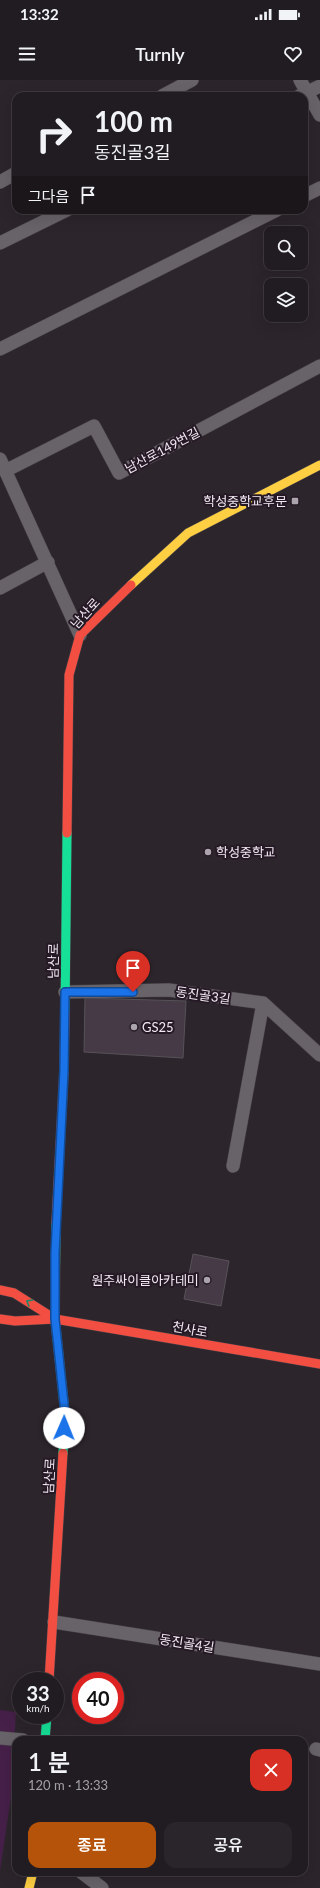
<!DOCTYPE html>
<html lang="ko">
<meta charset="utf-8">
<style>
body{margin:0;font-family:Lato,"Noto Sans KR",sans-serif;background:#29252a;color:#f1f3f6;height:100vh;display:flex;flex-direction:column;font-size:15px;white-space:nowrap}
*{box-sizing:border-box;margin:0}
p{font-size:13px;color:#a2a1a5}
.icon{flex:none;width:22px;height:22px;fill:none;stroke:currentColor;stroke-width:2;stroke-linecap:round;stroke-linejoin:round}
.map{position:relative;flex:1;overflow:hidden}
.panel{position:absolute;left:12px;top:1656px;width:296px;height:140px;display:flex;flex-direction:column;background:#211c21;border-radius:12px;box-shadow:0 4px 16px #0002,0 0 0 1px #3e3a3f}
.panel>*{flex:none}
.hud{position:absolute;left:12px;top:12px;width:296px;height:122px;border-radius:12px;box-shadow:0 4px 16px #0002,0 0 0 1px #3e3a3f;background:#211c21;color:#f1f3f6;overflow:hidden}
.tools{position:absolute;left:264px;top:146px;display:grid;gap:8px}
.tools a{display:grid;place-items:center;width:44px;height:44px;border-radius:8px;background:#211c21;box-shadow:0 4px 16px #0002,0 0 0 1px #3e3a3f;font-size:20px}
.speed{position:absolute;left:12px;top:1592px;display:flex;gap:8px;font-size:20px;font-weight:700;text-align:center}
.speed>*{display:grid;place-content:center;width:52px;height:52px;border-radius:50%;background:#211c21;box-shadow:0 4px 16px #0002,0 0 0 1px #3e3a3f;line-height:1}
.speed small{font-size:10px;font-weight:400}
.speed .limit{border:6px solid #d22;background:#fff;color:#111}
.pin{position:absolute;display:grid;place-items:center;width:34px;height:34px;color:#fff;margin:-41px -17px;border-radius:50% 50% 50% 0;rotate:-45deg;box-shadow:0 0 4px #0007}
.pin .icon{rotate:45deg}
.me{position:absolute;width:44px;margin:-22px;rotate:1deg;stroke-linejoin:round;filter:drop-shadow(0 0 3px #0008)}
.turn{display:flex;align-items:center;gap:14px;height:84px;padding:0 16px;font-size:18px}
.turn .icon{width:52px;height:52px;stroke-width:2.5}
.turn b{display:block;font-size:28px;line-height:34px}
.then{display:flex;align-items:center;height:38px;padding:0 16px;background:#0003;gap:8px;font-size:15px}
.round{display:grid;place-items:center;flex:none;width:42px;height:42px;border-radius:12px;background:#29252a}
.head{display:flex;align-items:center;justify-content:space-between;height:68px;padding:0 16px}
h1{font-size:24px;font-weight:600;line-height:30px}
.primary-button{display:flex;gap:8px;margin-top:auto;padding:8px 16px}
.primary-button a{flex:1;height:46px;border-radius:12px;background:#b45309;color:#fff;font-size:16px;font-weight:600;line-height:46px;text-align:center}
.primary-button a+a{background:#29252a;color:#f1f3f6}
.status{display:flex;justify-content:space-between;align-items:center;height:28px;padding:0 20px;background:#211c21;direction:ltr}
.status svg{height:11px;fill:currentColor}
header{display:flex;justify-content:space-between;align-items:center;height:52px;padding:0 16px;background:#211c21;font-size:18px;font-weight:600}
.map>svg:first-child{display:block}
.green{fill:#462049}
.building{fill:#463a47;stroke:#575258}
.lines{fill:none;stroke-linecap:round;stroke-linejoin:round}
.lane-casing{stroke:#484348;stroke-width:14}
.fast-casing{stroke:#484348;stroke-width:10}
.slow-casing{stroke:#484348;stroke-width:10}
.jam-casing{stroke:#484348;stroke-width:10}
.lane{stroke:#686368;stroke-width:13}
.fast{stroke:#16e098;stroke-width:9}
.slow{stroke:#ffcf43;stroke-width:9}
.jam{stroke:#f24e42;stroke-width:9}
.oneway{stroke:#1d8664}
.route-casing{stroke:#114b97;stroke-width:10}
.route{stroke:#1a73e8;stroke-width:7}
.poi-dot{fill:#aca4ad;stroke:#251925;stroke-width:1.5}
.labels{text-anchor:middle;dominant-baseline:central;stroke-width:4;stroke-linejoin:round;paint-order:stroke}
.street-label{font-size:13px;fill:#f1e9f2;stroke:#251925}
.poi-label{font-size:13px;fill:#f1e9f2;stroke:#251925;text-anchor:end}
</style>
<div class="status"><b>13:32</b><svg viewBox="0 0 49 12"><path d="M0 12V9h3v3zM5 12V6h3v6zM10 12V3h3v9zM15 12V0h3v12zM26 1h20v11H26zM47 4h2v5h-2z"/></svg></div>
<header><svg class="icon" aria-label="menu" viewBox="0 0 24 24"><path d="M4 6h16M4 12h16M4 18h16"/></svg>Turnly<svg class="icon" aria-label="heart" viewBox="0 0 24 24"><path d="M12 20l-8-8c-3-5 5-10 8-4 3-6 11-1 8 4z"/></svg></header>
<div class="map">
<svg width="320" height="1808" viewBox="0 0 320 1808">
<rect width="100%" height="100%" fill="#2c252c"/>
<path class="green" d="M0,1630L16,1632L11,1717L0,1791Z"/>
<path class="building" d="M85,918L186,921L183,978L84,972Z
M193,1174L229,1181L221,1226L184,1219Z"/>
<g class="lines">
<defs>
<path id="lane" d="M300,0L320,35
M162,16L192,0
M299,16L320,6
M0,102L16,93
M304,116L320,108
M0,163L67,130
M0,269L277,130
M0,379L80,555
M5,391L94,346L119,393L320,286
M0,508L48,482
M65,912L169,910L263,923L320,975
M233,1086L263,923
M54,1542L320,1584
M0,1658L23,1660
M316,1669L320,1670
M81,1792L102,1808"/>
<path id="fast" d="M65,932L67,753
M56,1143L55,1239L65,1333L63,1373
M45,1660L47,1635"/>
<path id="slow" d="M131,505L188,453L320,385
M29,1808L33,1792"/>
<path id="jam" d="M67,753L69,595L80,555L131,505
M56,1143L64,991L65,932
M0,1210L14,1213L55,1239
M0,1239L15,1241L55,1239L320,1284
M49,1601L63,1373"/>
</defs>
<use href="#lane" class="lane-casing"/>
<use href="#fast" class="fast-casing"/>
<use href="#slow" class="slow-casing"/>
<use href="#jam" class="jam-casing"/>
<use href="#lane" class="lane"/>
<use href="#fast" class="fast"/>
<use href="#slow" class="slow"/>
<use href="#jam" class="jam"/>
</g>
<defs><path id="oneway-chevron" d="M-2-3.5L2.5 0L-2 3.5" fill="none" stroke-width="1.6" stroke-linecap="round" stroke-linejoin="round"/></defs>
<use class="oneway" href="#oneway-chevron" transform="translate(29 1222) rotate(-148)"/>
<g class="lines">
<defs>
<path id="route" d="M64,1348L65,1333L55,1239V1173L64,991L65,912H133"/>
</defs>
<use href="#route" class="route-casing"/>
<use href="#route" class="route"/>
</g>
<g class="poi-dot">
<rect x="291" y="417" width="8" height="8" rx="2"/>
<circle cx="208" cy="772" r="4"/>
<circle cx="134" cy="947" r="4"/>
<circle cx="207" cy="1200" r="4"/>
</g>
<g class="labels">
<g class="street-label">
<text transform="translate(162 370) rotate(-28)">남산로149번길</text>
<text transform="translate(85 533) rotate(-48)">남산로</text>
<text transform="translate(53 881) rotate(-89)">남산로</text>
<text transform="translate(203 915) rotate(8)">동진골3길</text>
<text transform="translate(190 1249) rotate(10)">천사로</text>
<text transform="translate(49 1396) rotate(-87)">남산로</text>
<text transform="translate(187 1563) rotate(9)">동진골4길</text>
</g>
<g class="poi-label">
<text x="287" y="421">학성중학교후문</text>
<text x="216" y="772" text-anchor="start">학성중학교</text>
<text x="142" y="947" text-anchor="start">GS25</text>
<text x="199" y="1200">원주싸이클아카데미</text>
</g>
</g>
</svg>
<div class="tools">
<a><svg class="icon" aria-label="search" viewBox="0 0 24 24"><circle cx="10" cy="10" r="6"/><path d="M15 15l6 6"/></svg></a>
<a><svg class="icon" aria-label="layers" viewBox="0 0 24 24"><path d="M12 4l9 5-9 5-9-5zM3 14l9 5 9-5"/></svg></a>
</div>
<div class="speed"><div>33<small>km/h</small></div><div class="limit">40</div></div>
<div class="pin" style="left:133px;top:912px;background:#d93025"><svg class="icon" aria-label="arrive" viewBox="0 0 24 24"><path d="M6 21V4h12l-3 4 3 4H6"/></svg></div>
<svg class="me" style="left:64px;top:1348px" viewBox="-20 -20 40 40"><circle r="19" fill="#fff"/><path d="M0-13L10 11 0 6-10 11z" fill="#1a73e8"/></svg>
<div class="hud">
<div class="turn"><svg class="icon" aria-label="right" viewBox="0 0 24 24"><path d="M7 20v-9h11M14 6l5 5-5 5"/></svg><div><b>100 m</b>동진골3길</div></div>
<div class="then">그다음<svg class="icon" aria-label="arrive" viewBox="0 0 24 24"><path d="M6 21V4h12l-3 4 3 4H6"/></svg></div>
</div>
<section class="panel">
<div class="head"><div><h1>1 분</h1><p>120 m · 13:33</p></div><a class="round" style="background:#d93025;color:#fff"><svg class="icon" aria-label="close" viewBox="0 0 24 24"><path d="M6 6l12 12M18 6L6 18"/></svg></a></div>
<div class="primary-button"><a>종료</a><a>공유</a></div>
</section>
</div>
